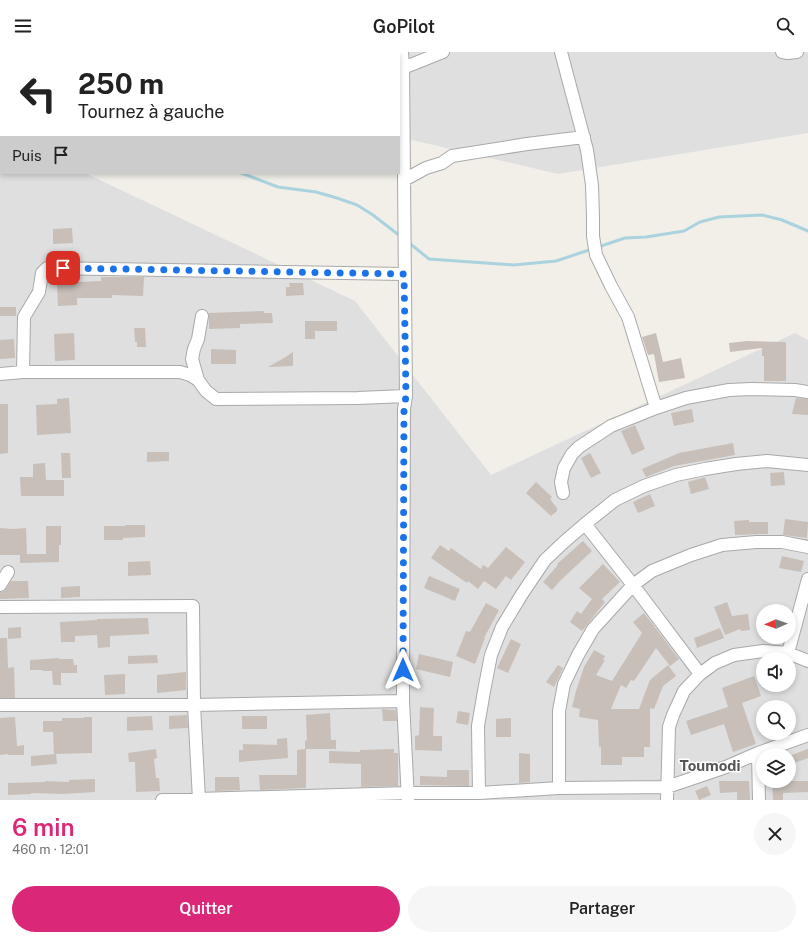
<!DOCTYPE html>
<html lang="fr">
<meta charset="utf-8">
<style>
body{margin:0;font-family:"Public Sans",sans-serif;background:#f6f6f6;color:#222;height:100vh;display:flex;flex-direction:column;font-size:15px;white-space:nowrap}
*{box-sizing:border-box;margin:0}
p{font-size:13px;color:#767676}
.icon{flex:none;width:22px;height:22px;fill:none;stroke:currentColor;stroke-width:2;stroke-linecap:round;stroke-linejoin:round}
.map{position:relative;height:748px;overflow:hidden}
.panel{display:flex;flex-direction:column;background:#fff;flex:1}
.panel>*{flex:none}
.banner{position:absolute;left:0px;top:0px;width:400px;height:122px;box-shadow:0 2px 6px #0003;background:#fff;color:#222;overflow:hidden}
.needle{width:26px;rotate:268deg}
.fabs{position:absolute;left:756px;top:552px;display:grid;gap:8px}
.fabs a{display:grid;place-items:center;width:40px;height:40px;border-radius:50%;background:#fff;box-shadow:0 2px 6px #0003;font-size:20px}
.pin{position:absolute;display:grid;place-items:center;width:34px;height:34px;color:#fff;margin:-17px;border-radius:8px;box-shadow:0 2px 6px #0006}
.me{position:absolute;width:44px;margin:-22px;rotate:0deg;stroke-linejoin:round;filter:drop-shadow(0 0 3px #0008)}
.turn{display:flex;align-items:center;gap:14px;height:84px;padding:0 12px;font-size:18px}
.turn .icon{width:52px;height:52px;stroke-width:2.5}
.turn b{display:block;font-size:28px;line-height:34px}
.then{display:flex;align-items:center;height:38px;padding:0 12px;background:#0003;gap:8px;font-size:15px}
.round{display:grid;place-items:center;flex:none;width:42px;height:42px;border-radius:21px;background:#f6f6f6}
.summary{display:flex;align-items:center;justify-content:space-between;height:68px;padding:0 12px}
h1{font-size:24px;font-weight:600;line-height:30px;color:#db2777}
.action{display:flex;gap:8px;margin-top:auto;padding:8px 12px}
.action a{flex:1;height:46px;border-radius:24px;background:#db2777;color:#fff;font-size:16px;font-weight:600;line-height:46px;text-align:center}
.action a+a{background:#f6f6f6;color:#222}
header{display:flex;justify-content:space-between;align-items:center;height:52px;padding:0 12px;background:#fff;font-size:18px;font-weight:600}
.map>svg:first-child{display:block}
.residential{fill:#e0dfdf;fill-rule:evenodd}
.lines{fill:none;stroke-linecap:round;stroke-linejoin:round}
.stream{stroke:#aad3df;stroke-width:3}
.building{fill:#c7bfb8}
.minor-casing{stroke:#a9a9a9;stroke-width:14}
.minor{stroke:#fff;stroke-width:12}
.route{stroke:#1a73e8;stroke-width:7;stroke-dasharray:0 12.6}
.labels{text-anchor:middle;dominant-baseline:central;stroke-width:3;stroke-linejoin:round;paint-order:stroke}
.district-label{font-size:15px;font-weight:bold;fill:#555;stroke:#fff}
</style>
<header><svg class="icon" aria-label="menu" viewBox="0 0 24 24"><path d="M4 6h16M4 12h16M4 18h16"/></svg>GoPilot<svg class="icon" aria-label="search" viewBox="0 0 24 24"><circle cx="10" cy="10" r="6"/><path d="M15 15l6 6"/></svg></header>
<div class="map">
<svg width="808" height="748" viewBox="0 0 808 748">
<rect width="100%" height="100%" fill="#f2efe9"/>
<path class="residential" d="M36,0H808V81L558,122L399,85V1H40Z
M0,81H1V121H85L355,249L491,423L795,281L808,288V748H0ZM763,559H789V585H763ZM763,607H789V633H763ZM763,655H789V681H763ZM763,703H789V729H763Z"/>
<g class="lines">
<path class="stream" d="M0,12H1
M241,121L278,135L316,140L337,146L357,153L373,163L400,184
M408,190L429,207L514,213L556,209L592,197
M598,195L625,186L646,185L684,179L700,170L719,165L762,163L782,168L808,179"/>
</g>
<path class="building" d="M72,176L73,191L53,192V177Z
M101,225H144L143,244L112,243V246H77V253L58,254L57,231L101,229Z
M289,231H303L304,243L286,244V235H290Z
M0,255H16V264H0Z
M264,259V261H272L273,271L240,272V276L209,277V261Z
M305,269H337V279H315V287H305Z
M134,276H145L146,295H137V290H135Z
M74,281L75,308L55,309L54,282Z
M656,281L663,310L681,306L685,326L659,330L654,302L648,303L642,285Z
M14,287L15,306L0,307V288Z
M747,289L786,290V329H764V304H762V296L730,300L729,291Z
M211,297L236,298V312H211Z
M293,300V314L268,315L284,306Z
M69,346L71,381L37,383L36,353L57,352V347Z
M796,346L808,347V363L792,362Z
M0,352H8V401L0,402Z
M692,357L694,370L674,374L671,361Z
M635,373L645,397L632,403L621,379Z
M733,391L735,403L674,414L646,425L642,417L679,401Z
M147,400H169V409L147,410Z
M61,401H70L71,426H62Z
M590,401L601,421L591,426L581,406Z
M45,411L46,428H64V444H21L20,425H33V412Z
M784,420L785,433L771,434L770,421Z
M705,425L709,437L691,442L688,430Z
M536,430L552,445L550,447L557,456V459L551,464L526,441Z
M650,442L655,454L638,461L633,450Z
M785,467L808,470L807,486L783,483Z
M749,468V470H768V482L735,483L734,469Z
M125,473H145V485L123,486V488H104V474H125Z
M46,474H61V493H59V510L20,511V503H0V476L13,477L26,476L27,502H46Z
M583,489L592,499L561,528L552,538L543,530L558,513L557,512Z
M440,493L449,499L451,496L481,517L483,513L488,516L506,495L525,510L511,528L506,524L496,537L484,529L478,537L468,529L467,531L431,506Z
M782,504L804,509L801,520L779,516Z
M150,509L151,523L128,524V510Z
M603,512L620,530L602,547L605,550L582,579L570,570L577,559L581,562L592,547L579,536Z
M429,524L460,537L455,549L424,536Z
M11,529H28L29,546L0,547V540H3L6,537Z
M80,534V545L61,546V535Z
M727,550L732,564L748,562L750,578L741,579L740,577L725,583L714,555Z
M486,551L499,558L484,586H485L475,612L456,604L466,579L470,580Z
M644,561L679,607L670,614L656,596L634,629L631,628L626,636L621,633L611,657H639L650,628L668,613L676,624L663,634L654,657L650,656V695H644V705H622V713H601V695H599L598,668L579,665L580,657L572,655L576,639L584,615L594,598L605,604L603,608H605L596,623L612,629L642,581L633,570Z
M148,566L149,582L110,584V595L98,596L97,583L75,584V590H61L60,570L97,568V567Z
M21,575V586L8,587V576Z
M720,576L724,586L697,596L694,586Z
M0,586H7L8,616L14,615L15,646H0Z
M511,587L521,592L508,621L497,616Z
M419,602L453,610L450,625L416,617Z
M157,603L158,611L128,612V604Z
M59,606V607H73L74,613H77V621H61V633H53L52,619H43V618H30V608Z
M558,613L563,616L554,635L546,630Z
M186,620V638L157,641V623Z
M125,622V642L105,643L104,623Z
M754,624L761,644L742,651L756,692L733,700L724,672L691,683L686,669L728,655L722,636Z
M420,655L434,656L433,684H442V699L415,698V684L419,683Z
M382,657L396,658L397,669H383Z
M458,659L470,661L468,673L456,671Z
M330,661L331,688H336V697H306V736L260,738L259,723H297V698L305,697V689L307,688L306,663Z
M187,663L188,676L169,677V664Z
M152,664L153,678L127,679V665Z
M242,664H267V677H242Z
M15,665L17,694L24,693V703H8V702L0,703V666Z
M84,665H92V701L54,702L53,680H43V669H62V666H84Z
M511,666V685H496V667Z
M287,686L288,706L239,710V698H243V692L277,693V687Z
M156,697L157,706L154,707L156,726H159L160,739L136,740L135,710H129L128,701Z
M394,697V701H398V734L361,735V712L329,711V699L360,700V698Z
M808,697V706L789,713V704Z
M519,701L530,702V730L519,731Z
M56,702L57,712L31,714V704Z
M447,718H469V734L420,733V724L447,725Z
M215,725H239L240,738L215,739Z
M95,727V740L63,742L31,741V742L8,743V731L45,730V729L69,730V728Z
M719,729H749L750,748H737V740L720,741Z
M772,729H808V740L783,741V748H773Z
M707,734L711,743L699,748L695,739Z"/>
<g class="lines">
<defs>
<path id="minor" d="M402,0L403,16L406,344L404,357L403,649L408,748
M561,0L587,98L592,133L593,165V184L596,203L611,234L628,265L656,356
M782,0L788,1L797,0
M403,16L443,0
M404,128L426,116L442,111L452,104L527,92L584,85
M23,320L24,265L39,240L42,221L47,216L404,222
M0,322L23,320H180L190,323L198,328L206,339L216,347L358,346L406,344
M198,328L192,307L194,297L198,287L202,264
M563,441L561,430L564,416L572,402L579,395L611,374L656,356L686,346L729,338L751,337L795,338L808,340
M585,472L633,533L700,622
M0,533L8,520
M0,555L193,554L194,653L199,748
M788,601L808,527
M0,653H194L403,649
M758,701L759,748
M559,736V659L564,632L578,603L593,577L633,533L652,519L691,503L722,493L756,490H782L808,495
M479,741L478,674L484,639L491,603L502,575L522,542L545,508L564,490L585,472L615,448L644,434L676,423L705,417L736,412L767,409L808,413
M162,748L408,741H479L559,736L667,735L726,715L758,701L808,683
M667,748L669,675L673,663L684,639L700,622L715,611L734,603L763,599L788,601L808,609"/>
</defs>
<use href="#minor" class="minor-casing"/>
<use href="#minor" class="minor"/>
</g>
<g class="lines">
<path class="route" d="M63,216L404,222L406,344L404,357L403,618"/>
</g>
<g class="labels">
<g class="district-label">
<text x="710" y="713">Toumodi</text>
</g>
</g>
</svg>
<div class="fabs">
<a><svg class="needle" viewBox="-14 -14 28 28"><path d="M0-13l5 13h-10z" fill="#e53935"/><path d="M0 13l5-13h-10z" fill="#767676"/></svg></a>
<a><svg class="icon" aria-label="sound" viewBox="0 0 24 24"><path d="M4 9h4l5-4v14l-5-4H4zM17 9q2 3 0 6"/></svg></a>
<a><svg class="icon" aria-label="search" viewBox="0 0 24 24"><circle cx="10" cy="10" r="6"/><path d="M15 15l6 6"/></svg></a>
<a><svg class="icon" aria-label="layers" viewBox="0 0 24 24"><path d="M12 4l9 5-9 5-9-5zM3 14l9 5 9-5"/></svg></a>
</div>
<div class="pin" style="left:63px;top:216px;background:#d93025"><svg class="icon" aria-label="arrive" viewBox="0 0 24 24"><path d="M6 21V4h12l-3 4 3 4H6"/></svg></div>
<svg class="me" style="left:403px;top:618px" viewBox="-20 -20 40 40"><path d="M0-17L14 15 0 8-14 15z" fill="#1a73e8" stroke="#fff" stroke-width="4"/></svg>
<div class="banner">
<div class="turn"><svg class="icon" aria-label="left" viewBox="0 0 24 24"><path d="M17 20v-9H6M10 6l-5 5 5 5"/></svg><div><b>250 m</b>Tournez à gauche</div></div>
<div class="then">Puis<svg class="icon" aria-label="arrive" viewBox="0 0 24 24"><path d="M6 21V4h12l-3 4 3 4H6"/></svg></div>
</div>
</div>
<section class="panel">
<div class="summary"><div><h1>6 min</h1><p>460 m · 12:01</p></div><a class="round"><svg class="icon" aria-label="close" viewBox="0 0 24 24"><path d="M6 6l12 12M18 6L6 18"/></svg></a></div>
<div class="action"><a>Quitter</a><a>Partager</a></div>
</section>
